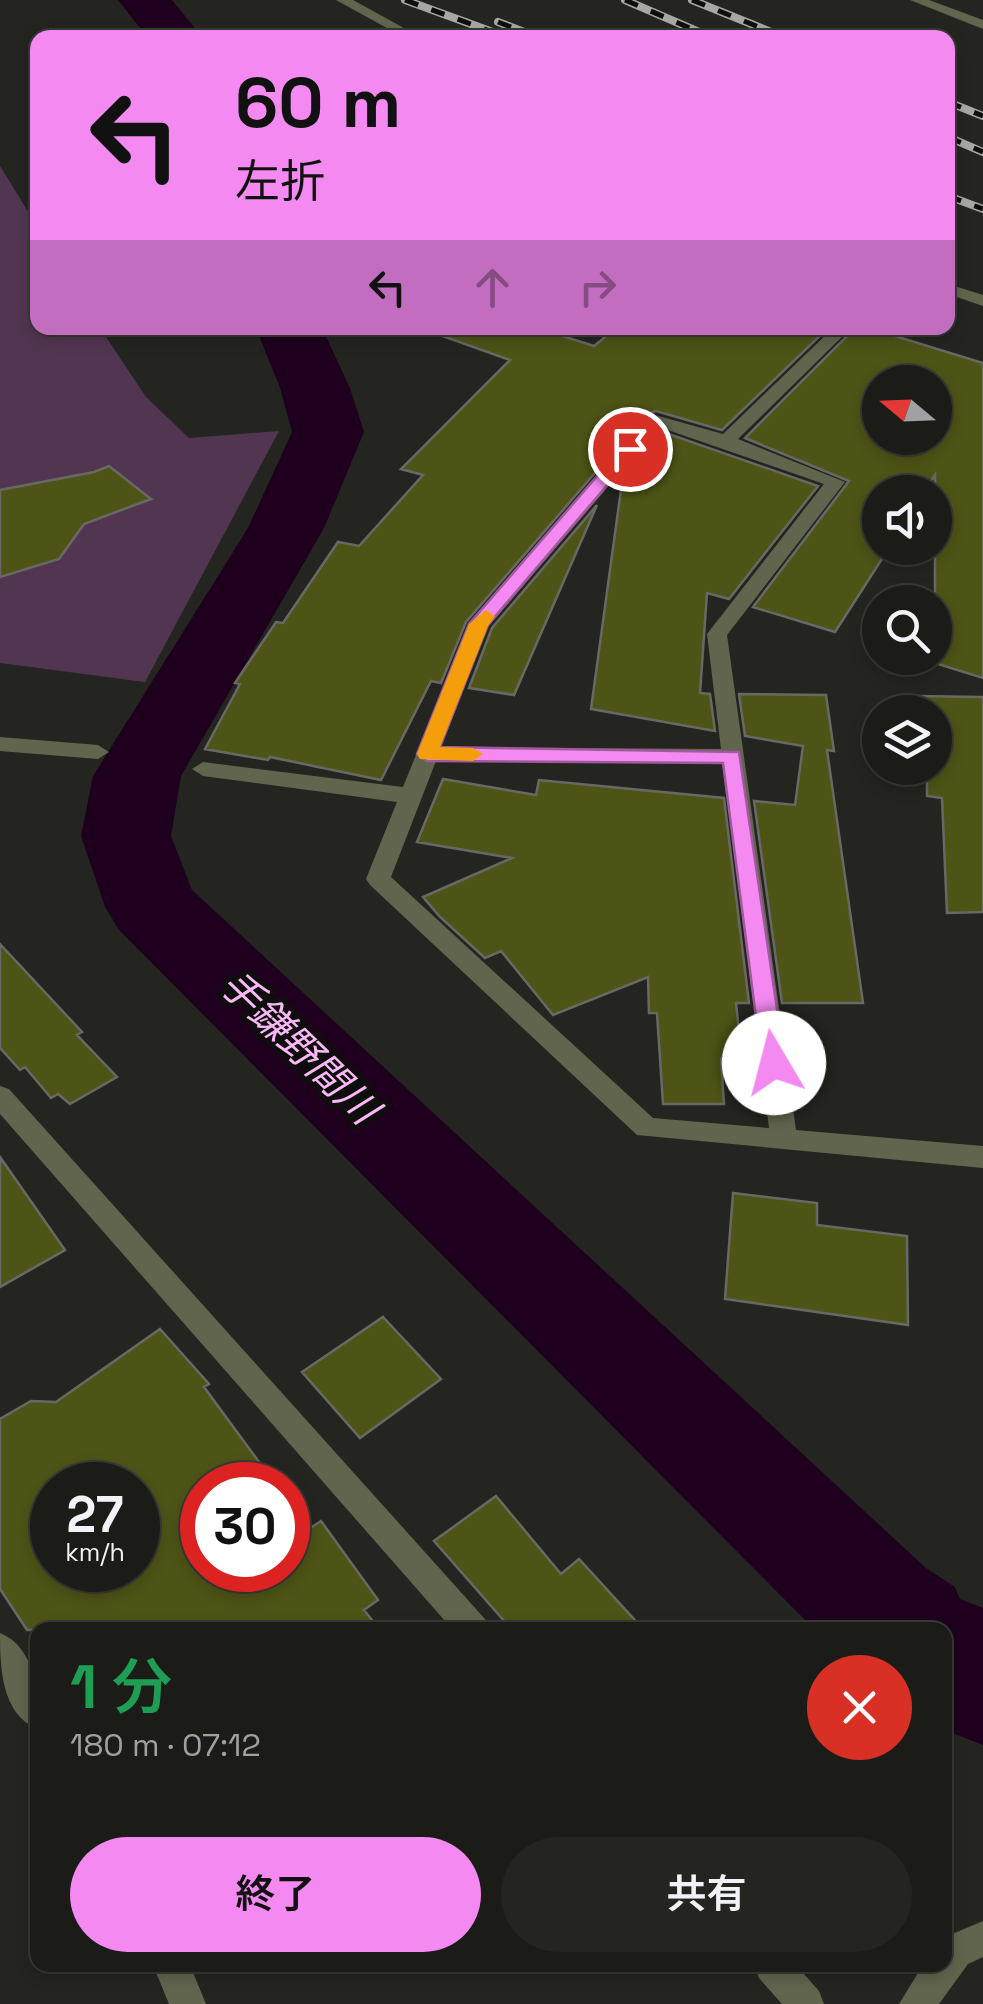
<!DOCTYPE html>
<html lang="ja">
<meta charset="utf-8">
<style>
body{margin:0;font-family:"Space Grotesk","Noto Sans JP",sans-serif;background:#242521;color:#f1f3f6;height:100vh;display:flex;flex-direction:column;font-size:38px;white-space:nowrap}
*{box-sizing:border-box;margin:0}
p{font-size:32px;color:#a0a1a2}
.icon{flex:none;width:55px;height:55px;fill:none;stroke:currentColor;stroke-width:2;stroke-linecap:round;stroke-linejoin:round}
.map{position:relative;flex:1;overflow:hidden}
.sheet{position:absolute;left:30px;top:1622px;width:922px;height:350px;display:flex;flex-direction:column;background:#1b1c18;border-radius:20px;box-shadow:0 5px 15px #0003,0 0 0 2px #393a37}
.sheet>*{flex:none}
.hud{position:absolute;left:30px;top:30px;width:925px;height:305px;border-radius:20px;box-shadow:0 5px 15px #0003,0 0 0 2px #393a37;background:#f489f1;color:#111;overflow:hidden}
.needle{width:65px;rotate:289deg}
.controls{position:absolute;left:862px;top:365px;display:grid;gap:20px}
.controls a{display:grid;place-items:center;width:90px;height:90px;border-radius:50%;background:#1b1c18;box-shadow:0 5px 15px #0003,0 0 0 2px #393a37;font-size:50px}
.speed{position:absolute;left:30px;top:1462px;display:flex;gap:20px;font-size:50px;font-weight:700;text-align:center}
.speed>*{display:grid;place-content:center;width:130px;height:130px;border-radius:50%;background:#1b1c18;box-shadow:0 5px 15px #0003,0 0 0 2px #393a37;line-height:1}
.speed small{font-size:25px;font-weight:400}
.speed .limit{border:15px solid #d22;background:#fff;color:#111}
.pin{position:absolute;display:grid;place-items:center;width:85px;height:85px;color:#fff;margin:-42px;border:5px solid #fff;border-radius:50%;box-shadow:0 2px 10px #0007}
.me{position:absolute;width:110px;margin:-55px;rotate:352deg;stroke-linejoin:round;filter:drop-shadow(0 0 8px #0008)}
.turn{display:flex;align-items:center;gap:35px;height:210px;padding:0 40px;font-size:45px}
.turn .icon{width:130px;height:130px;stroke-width:2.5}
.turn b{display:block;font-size:70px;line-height:85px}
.lanes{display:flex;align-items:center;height:95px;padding:0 40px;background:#0003;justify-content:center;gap:50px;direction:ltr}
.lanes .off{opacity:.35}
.round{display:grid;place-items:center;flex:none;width:105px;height:105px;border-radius:52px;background:#242521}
.summary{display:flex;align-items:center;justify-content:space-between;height:170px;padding:0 40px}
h1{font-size:60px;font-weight:600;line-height:75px;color:#1e9e55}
.button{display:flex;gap:20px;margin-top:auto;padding:20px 40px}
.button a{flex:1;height:115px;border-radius:60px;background:#f489f1;color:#111;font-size:40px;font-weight:600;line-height:115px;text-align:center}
.button a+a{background:#242521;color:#f1f3f6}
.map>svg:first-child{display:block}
.green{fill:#523651}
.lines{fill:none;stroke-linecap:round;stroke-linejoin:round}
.river{fill:#1e001e;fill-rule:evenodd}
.building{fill:#4e5416;stroke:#686964;stroke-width:2.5;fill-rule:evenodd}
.street{fill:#61654d;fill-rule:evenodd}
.rail-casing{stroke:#a7a8a4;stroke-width:8}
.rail{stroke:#0e0e0c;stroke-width:5;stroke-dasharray:14;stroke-linecap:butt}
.route{fill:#f489f1;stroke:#9f599d;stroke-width:2.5}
.slow{fill:#f59e0b}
.labels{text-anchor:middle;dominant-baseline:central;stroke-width:10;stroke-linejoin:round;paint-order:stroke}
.water-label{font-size:40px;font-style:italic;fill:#fbb7f8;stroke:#0e0e0c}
</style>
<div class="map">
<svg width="983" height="2004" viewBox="0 0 983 2004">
<rect width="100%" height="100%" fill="#242520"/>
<path class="green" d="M0,166L37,226L38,328H100L146,397L189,438L279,431L145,682L0,663Z"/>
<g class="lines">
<path class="river" d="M118,0H172L203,38H148Z
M256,328H322L350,388L364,432L324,528L181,776L171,836L192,890L926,1568L955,1587L960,1599L983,1608V1745L945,1730V1630H815L119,930L105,907L81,836L93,776L248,528L292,432L280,388Z"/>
</g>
<path class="building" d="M435,328H538L594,346L616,328H828L722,430L656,411L646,414L466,622L441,683L431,681L381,780L270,757L268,760L205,749L240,684L235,683L276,622L283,623L338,542L359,546L423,475L401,469L510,360L434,333Z
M855,328H869L983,363V678L935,663V475L924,492H880V548H889L835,632L753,607L849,481L745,438ZM880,382H935V438H880Z
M660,431L818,486L729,599L707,593L700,693L710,694L715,731L591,709L623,475Z
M109,466L151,499L84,524L59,559L0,577V490L94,472Z
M597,505L514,695L469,688L492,628Z
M739,694L826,695L834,751L827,750L863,1003H782L754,801L795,805L803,746L745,736Z
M915,696L983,697V912L947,913L942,798L927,796V773L916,772V768H935V712H915Z
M443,779L536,795L539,780L724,798L749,1003H736L742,1059H721L724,1104H663L657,1013H649L648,977L553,1015L501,951L485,958L440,917L423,897L512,858L417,842Z
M0,944L82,1032L77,1035L117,1077L70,1104L58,1094L51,1098L25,1067L20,1070L0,1048Z
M0,1157L65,1250L0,1287Z
M733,1193L817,1203V1225L907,1236L908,1325L725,1299Z
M383,1317L441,1379L360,1438L302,1372Z
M160,1329L209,1384L204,1387L276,1485H202V1570H288V1543L321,1521L378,1600L364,1610L380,1630H27L0,1589V1419L31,1401L56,1402ZM52,1485H138V1570H52Z
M496,1496L561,1574L579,1559L644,1630H512L434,1541Z"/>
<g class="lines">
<path class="street" d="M336,0H353L422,38H405Z
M910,0H929L983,20V29Z
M948,284L983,295V306L948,294Z
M833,328H851L738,439L845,482L727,635L796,1130L983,1146V1168L637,1135L370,885L366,879L397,802L203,776L192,769L203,762L403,787L469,624L649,416L655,415L723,434ZM659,427L824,484L707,634L721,749L441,747L489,626ZM436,761L723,763L769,1128L653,1118L391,877Z
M0,737L98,745L109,752L98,759L0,751Z
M0,1086L9,1089L485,1619L490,1630H453L0,1114Z
M0,1633C37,1648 38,1696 38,1729C1,1715 0,1666 0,1633Z
M983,1921V1957L968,1964L939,2004H899L923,1965H945V1937Z
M153,1965H190L206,2004H169Z
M754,1965H796L819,1991L824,2004H782L759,1978Z"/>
<defs>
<path id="rail" d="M405,0L509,38
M625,0L713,38
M692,0L786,38
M498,22L540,38
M948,102L983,116
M948,137L983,152
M948,196L983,209"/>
</defs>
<use href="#rail" class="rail-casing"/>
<use href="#rail" class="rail"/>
</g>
<path class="route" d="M624,445L638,449L487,626L440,747L739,752L785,1063L774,1072L762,1063L723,763L427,761L417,754L469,624Z"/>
<path class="slow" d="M486,610L495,616L488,626L440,747L473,748L483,754L473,761L420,759L417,754L469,624Z"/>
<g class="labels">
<g class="water-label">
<text transform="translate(299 1047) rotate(44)">手鎌野間川</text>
</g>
</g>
</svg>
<div class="controls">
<a><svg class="needle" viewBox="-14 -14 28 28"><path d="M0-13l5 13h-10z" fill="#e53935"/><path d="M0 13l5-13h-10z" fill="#a0a1a2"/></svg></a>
<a><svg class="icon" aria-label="sound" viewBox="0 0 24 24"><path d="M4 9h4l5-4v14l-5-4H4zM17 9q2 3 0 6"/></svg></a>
<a><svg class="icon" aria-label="search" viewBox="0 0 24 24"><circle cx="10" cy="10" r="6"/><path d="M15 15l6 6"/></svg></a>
<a><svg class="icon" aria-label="layers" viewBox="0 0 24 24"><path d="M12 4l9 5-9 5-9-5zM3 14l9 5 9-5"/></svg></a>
</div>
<div class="speed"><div>27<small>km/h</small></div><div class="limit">30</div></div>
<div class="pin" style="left:630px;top:449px;background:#d93025"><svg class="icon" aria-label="arrive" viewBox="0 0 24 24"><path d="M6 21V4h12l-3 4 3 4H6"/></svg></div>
<svg class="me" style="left:774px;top:1063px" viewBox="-20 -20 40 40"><circle r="19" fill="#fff"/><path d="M0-13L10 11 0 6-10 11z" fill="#f489f1"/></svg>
<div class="hud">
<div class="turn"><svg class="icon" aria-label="left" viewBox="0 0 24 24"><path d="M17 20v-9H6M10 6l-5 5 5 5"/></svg><div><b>60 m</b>左折</div></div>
<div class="lanes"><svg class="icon" aria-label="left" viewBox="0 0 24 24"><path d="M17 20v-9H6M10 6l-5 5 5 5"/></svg><svg class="icon off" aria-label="ahead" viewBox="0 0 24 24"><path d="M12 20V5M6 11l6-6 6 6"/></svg><svg class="icon off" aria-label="right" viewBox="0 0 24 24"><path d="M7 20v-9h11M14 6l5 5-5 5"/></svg></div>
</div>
<section class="sheet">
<div class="summary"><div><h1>1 分</h1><p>180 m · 07:12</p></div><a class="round" style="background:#d93025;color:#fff"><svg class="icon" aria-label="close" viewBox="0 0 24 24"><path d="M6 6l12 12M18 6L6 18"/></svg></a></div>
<div class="button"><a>終了</a><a>共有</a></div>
</section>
</div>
